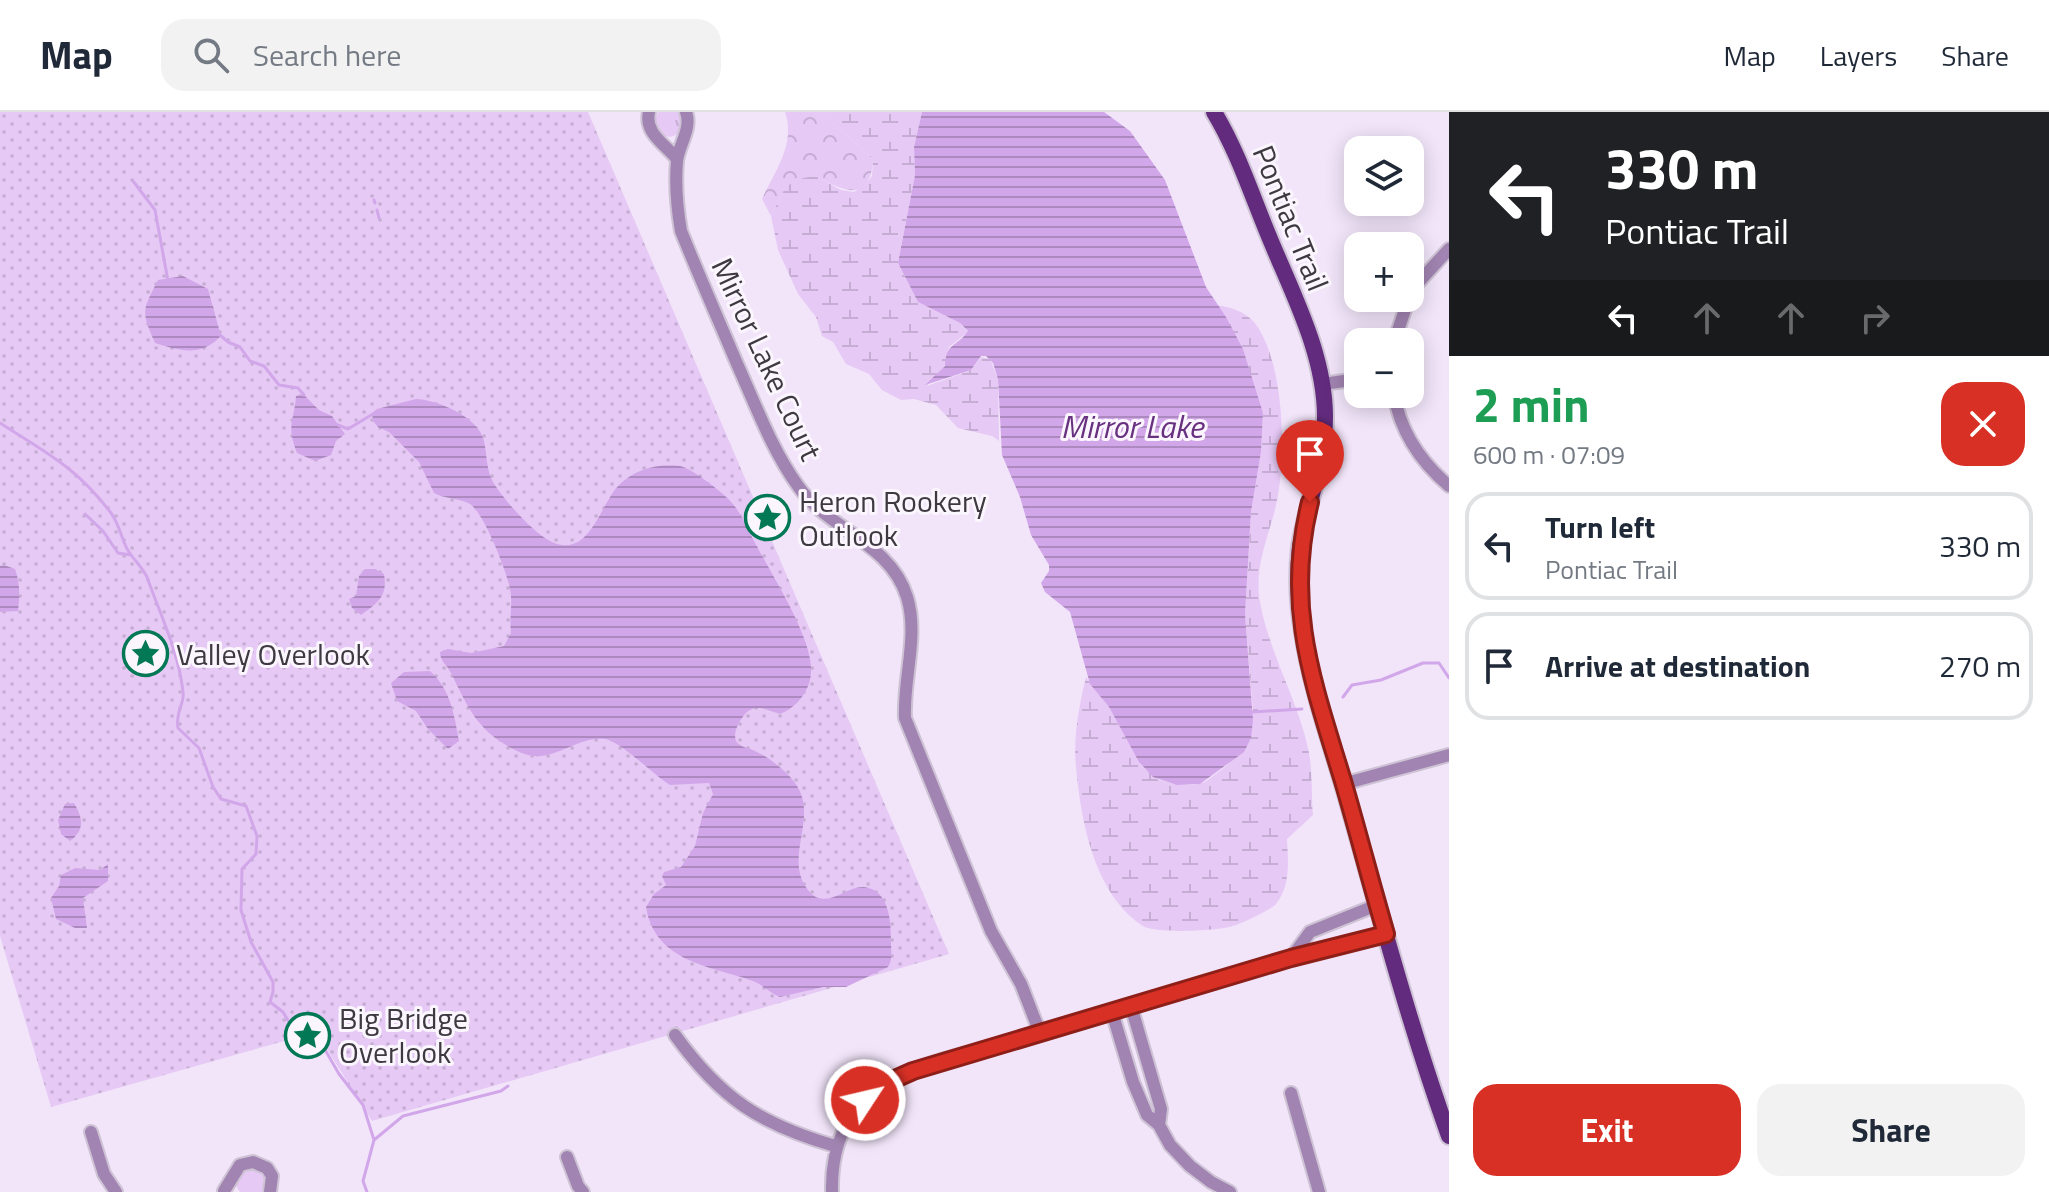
<!DOCTYPE html>
<meta charset="utf-8">
<style>
body{margin:0;font-family:"Titillium Web",sans-serif;background:#f2f2f3;color:#1f2937;height:100vh;display:flex;flex-direction:column;font-size:30px;white-space:nowrap}
*{box-sizing:border-box;margin:0}
p{font-size:26px;color:#747a83}
.icon{flex:none;width:44px;height:44px;fill:none;stroke:currentColor;stroke-width:2;stroke-linecap:round;stroke-linejoin:round}
.map{position:relative;flex:1;overflow:hidden}
.drawer{display:flex;flex-direction:column;background:#fff;width:600px}
.drawer>*{flex:none}
.banner{background:#202124;color:#fff;overflow:hidden}
.controls{position:absolute;left:1344px;top:24px;display:grid;gap:16px}
.controls a{display:grid;place-items:center;width:80px;height:80px;border-radius:16px;background:#fff;box-shadow:0 4px 20px #0003;font-size:40px}
.pin{position:absolute;display:grid;place-items:center;width:68px;height:68px;color:#fff;margin:-82px -34px;border-radius:50% 50% 50% 0;rotate:-45deg;box-shadow:0 0 8px #0007}
.pin .icon{rotate:45deg}
.me{position:absolute;width:88px;margin:-44px;rotate:55deg;stroke-linejoin:round;filter:drop-shadow(0 0 6px #0008)}
.turn{display:flex;align-items:center;gap:28px;height:168px;padding:0 24px;font-size:36px}
.turn .icon{width:104px;height:104px;stroke-width:2.5}
.turn b{display:block;font-size:56px;line-height:68px}
.lanes{display:flex;align-items:center;height:76px;padding:0 24px;background:#0003;justify-content:center;gap:40px;direction:ltr}
.lanes .off{opacity:.35}
.round{display:grid;place-items:center;flex:none;width:84px;height:84px;border-radius:24px;background:#f2f2f3}
.head{display:flex;align-items:center;justify-content:space-between;height:136px;padding:0 24px}
h1{font-size:48px;font-weight:700;line-height:60px;color:#1e9e55}
.action{display:flex;gap:16px;margin-top:auto;padding:16px 24px}
.action a{flex:1;height:92px;border-radius:24px;background:#d93025;color:#fff;font-size:32px;font-weight:700;line-height:92px;text-align:center}
.action a+a{background:#f2f2f3;color:#1f2937}
ul{padding:0;list-style:none}
li{display:flex;align-items:center;gap:24px;height:108px;margin:0 16px 12px;padding:0 8px;border:4px solid #e0e1e3;border-radius:24px}
li div{flex:1}
li b{display:block;font-size:30px}
li em{font-style:normal}
header{display:flex;align-items:center;gap:48px;box-sizing:border-box;height:112px;padding:0 40px;background:#fff;border-bottom:2px solid #e0e1e3}
header strong{font-size:38px}
nav{display:flex;gap:44px;margin-inline-start:auto;font-size:28px}
.search{width:560px;height:72px;background:#f2f2f3;display:flex;align-items:center;gap:20px;box-sizing:border-box;padding:0 28px;border-radius:24px;color:#747a83;font-size:30px}
main{display:flex;flex:1;min-height:0}
.map>svg:first-child{display:block}
.grass{fill:url(#grass-tufts)}
.forest{fill:url(#forest-crowns)}
.wetland{fill:url(#wetland-marsh)}
.park{fill:url(#park-dots)}
.water{fill:url(#water-rules)}
.lines{fill:none;stroke-linecap:round;stroke-linejoin:round}
.stream{stroke:#d2a7ea;stroke-width:3}
.minor-casing{stroke:#cec3d5;stroke-width:16}
.major-casing{stroke:#cec3d5;stroke-width:20}
.minor{stroke:#a184b1;stroke-width:12}
.major{stroke:#632b7d;stroke-width:16}
.route-casing{stroke:#8d1f18;stroke-width:20}
.route{stroke:#d93025;stroke-width:14}
.labels{text-anchor:middle;dominant-baseline:central;stroke-width:6;stroke-linejoin:round;paint-order:stroke}
.street-label{font-size:30px;fill:#3e3941;stroke:#fbf5fe}
.poi-label{font-size:30px;fill:#3e3941;stroke:#fbf5fe;text-anchor:start}
.water-label{font-size:32px;font-style:italic;fill:#673180;stroke:#fbf5fe}
</style>
<header>
<strong>Map</strong>
<div class="search"><svg class="icon" aria-label="search" viewBox="0 0 24 24"><circle cx="10" cy="10" r="6"/><path d="M15 15l6 6"/></svg>Search here</div>
<nav><a>Map</a><a>Layers</a><a>Share</a></nav>
</header>
<main>
<div class="map">
<svg width="1449" height="1080" viewBox="0 0 1449 1080">
<defs>
<pattern id="grass-tufts" width="24" height="20" patternUnits="userSpaceOnUse" patternTransform="scale(2)"><rect width="24" height="20" fill="#e6c9f5"/><path d="M3 7l-1-3M5 7V3M7 7l1-3M15 17l-1-3M17 17v-4M19 17l1-3" fill="none" stroke="#c6add3"/></pattern>
<pattern id="forest-crowns" width="20" height="18" patternUnits="userSpaceOnUse" patternTransform="scale(2)"><rect width="20" height="18" fill="#e6c9f5"/><path d="M2 6a3 3 0 1 1 6 0M12 15a3 3 0 1 1 6 0" fill="none" stroke="#c6add3"/></pattern>
<pattern id="wetland-marsh" width="20" height="14" patternUnits="userSpaceOnUse" patternTransform="scale(2)"><rect width="20" height="14" fill="#e6c9f5"/><path d="M1 5h8M5 5V1M11 12h8M15 12V8" fill="none" stroke="#c6add3"/></pattern>
<pattern id="park-dots" width="8" height="8" patternUnits="userSpaceOnUse" patternTransform="scale(2)"><rect width="8" height="8" fill="#e6c9f5"/><path d="M2 2h.1M6 6h.1" fill="none" stroke="#c6add3" stroke-width="1.8" stroke-linecap="round"/></pattern>
<pattern id="water-rules" width="6" height="5" patternUnits="userSpaceOnUse" patternTransform="scale(2)"><rect width="6" height="5" fill="#d2a7ea"/><path d="M0 2.5h6" fill="none" stroke="#ac89bf"/></pattern>
</defs>
<rect width="100%" height="100%" fill="#f2e5fa"/>
<path class="grass" d="M658,0H680L684,8L679,22L670,25L661,23L654,10Z
M246,1057H254L264,1062L266,1075L264,1080H240L235,1072Z"/>
<path class="forest" d="M785,0H821C837,19 858,29 873,48C870,92 843,79 816,64L785,76L771,104L762,87C775,59 796,32 785,0Z"/>
<path class="wetland" d="M821,0H922L914,35L915,63L898,151L918,190L960,211L968,220L949,235L945,253L927,274L971,258L981,245L990,247L998,267L999,329L992,324L958,316L936,293L914,287L901,288L882,278L869,262L846,252L833,230L822,224L816,205L798,182L778,138L771,104L785,76L797,67L816,64L841,78L854,80L865,73L872,64L873,48C858,29 837,19 821,0Z
M1216,193C1230,195 1244,199 1254,210C1284,248 1286,337 1278,383C1272,420 1253,450 1260,490C1269,541 1297,586 1308,636C1313,657 1311,682 1313,703L1287,727C1288,749 1291,773 1276,792C1272,797 1241,812 1233,814C1218,819 1155,822 1143,814C1094,782 1081,709 1076,655C1073,625 1079,594 1086,565L1109,595L1142,654L1157,667L1174,672L1193,673L1205,670L1225,655L1232,648L1253,600L1245,502L1251,400L1261,340L1263,301L1226,205Z"/>
<path class="park" d="M0,0H588L949,842L372,1009L316,920L51,995L0,824Z"/>
<path class="water" d="M922,0H1104L1130,19L1165,68L1206,175L1226,205L1243,237L1263,301L1261,340L1251,400L1245,502L1253,608L1251,626L1244,640L1200,672L1177,673L1153,665L1139,650L1109,595L1090,572L1070,500L1045,480L1041,471L1049,459V453L1031,423L1020,385L1002,343L998,267L993,251L986,244H981L971,258L925,273L945,254C946,230 956,236 968,219L960,211L918,190L898,151L915,63L914,35Z
M183,164L208,177L221,224C201,245 180,239 155,231C141,199 142,199 158,168Z
M303,282L319,298L332,304L345,322L336,329L331,343L315,349L297,341C286,313 294,310 296,284Z
M416,287C438,288 479,305 484,329C487,342 486,357 493,370C504,388 533,421 552,430C590,447 600,392 619,373C634,358 658,351 680,354C692,356 726,383 733,392C742,403 747,416 754,429C770,460 814,527 811,561C810,579 796,596 780,602C766,598 753,589 742,606C738,612 733,621 736,629C740,636 751,636 757,640C772,647 796,666 801,682C813,713 785,749 808,778C825,800 845,774 864,775C891,778 891,813 891,831C891,840 893,847 888,855L846,875H823L780,885C770,881 763,873 753,869C712,854 655,851 646,795L654,782L666,773L662,764L664,760L681,755L695,734L703,701L713,682L709,671L670,673C655,664 620,629 605,627C580,624 558,646 534,644C524,643 514,638 506,633C475,615 466,591 451,561C447,553 440,549 440,540L448,537L471,541L504,534L511,521C509,506 513,492 510,477C507,460 484,401 470,392C459,386 445,387 434,381L419,350L389,320L378,315L373,309L372,301L377,297Z
M4,453L15,457C20,471 20,484 18,499L0,500V454Z
M365,457H375L384,462C388,484 378,491 361,503L352,496L349,487L356,484L359,464Z
M430,559C451,578 454,602 459,629L448,637L428,617L416,599L397,589L391,571L404,560Z
M74,691C83,706 85,718 70,729L61,722L58,708L65,692Z
M108,752V769L83,786L87,816H75L56,807L51,786L59,774L61,763L75,756L100,758Z"/>
<g class="lines">
<path class="stream" d="M133,69L155,98L168,169
M374,88L375,91
M377,98L379,106
M220,223L228,230L240,235L250,249L264,254L279,273L298,276L304,283
M0,311C47,341 76,355 111,401C120,413 122,430 129,440C135,449 142,455 147,465C160,502 179,541 183,580C185,591 175,600 178,616L199,636L213,675L221,687L246,694L257,724L256,742L242,757L241,798L251,830L273,870V880L270,890L283,900L289,910L320,929L339,962L363,993L374,1028L363,1069L367,1080
M338,313L348,317L373,302
M85,402L103,419L118,441L131,443
M1343,585L1352,573L1381,568L1423,551H1439L1449,566
M1253,600L1302,597
M374,1028L403,1004L501,979L508,974"/>
<defs>
<path id="minor" d="M649,0C644,21 665,32 677,47
M686,0C692,17 679,32 677,49C675,72 677,96 681,119C699,164 719,209 738,254C756,294 772,338 798,374C828,418 890,430 907,485C919,524 903,566 905,606L991,819L1021,872L1040,921
M1410,184L1417,172L1449,137
M1394,230L1409,186
M1323,272L1358,267
M1394,282C1400,319 1421,350 1449,374
M1343,672L1449,643
M1291,846L1310,820L1377,793
M1131,894L1161,997L1159,1013
M1112,900L1133,970L1147,1003L1159,1013L1170,1033L1190,1054L1211,1070L1230,1080
M675,923C721,987 760,1012 835,1034
M1291,981L1319,1080
M91,1020L104,1062L116,1080
M567,1045L578,1074L583,1080
M224,1079L240,1053L253,1050L267,1056L272,1064L270,1080
M832,1080C831,1036 846,996 885,971C918,950 990,936 1030,925C1117,899 1204,869 1292,846C1323,838 1354,831 1386,822"/>
<path id="major" d="M1214,0C1237,38 1251,81 1268,122C1291,179 1325,241 1325,305C1325,349 1307,392 1300,435C1297,463 1298,492 1303,520C1312,581 1335,641 1351,700C1382,809 1411,918 1449,1024"/>
</defs>
<use href="#minor" class="minor-casing"/>
<use href="#major" class="major-casing"/>
<use href="#minor" class="minor"/>
<use href="#major" class="major"/>
</g>
<g class="lines">
<defs>
<path id="route" d="M865,988L886,971L913,959L1291,846L1386,822C1371,771 1358,720 1343,669C1313,570 1284,495 1310,390"/>
</defs>
<use href="#route" class="route-casing"/>
<use href="#route" class="route"/>
</g>
<defs>
<symbol id="sight-ring" viewBox="-11 -11 22 22"><circle r="9.5" fill="#fbf5fe" stroke="#027854" stroke-width="1.5"/><path d="M0-6L1.8-2.2L6-1.7L2.9 1.2L3.7 5.4L0 3.3L-3.7 5.4L-2.9 1.2L-6-1.7L-1.8-2.2Z" fill="#027854"/></symbol>
</defs>
<g fill-rule="evenodd">
<use href="#sight-ring" x="742" y="380" width="51" height="51"/>
<use href="#sight-ring" x="120" y="516" width="51" height="51"/>
<use href="#sight-ring" x="282" y="898" width="51" height="51"/>
</g>
<g class="labels">
<g class="street-label">
<text transform="translate(1291 106) rotate(68)">Pontiac Trail</text>
<text transform="translate(767 247) rotate(65)">Mirror Lake Court</text>
</g>
<g class="poi-label">
<text x="799" y="389">Heron Rookery<tspan x="799" dy="34">Outlook</tspan></text>
<text x="176" y="542">Valley Overlook</text>
<text x="339" y="906">Big Bridge<tspan x="339" dy="34">Overlook</tspan></text>
</g>
<g class="water-label">
<text x="1132" y="314">Mirror Lake</text>
</g>
</g>
</svg>
<div class="controls">
<a><svg class="icon" aria-label="layers" viewBox="0 0 24 24"><path d="M12 4l9 5-9 5-9-5zM3 14l9 5 9-5"/></svg></a>
<a>+</a>
<a>−</a>
</div>
<div class="pin" style="left:1310px;top:390px;background:#d93025"><svg class="icon" aria-label="arrive" viewBox="0 0 24 24"><path d="M6 21V4h12l-3 4 3 4H6"/></svg></div>
<svg class="me" style="left:865px;top:988px" viewBox="-20 -20 40 40"><circle r="17" fill="#d93025" stroke="#fff" stroke-width="3"/><path d="M0-11L8 9 0 5-8 9z" fill="#fff"/></svg>
</div>
<section class="drawer">
<div class="banner">
<div class="turn"><svg class="icon" aria-label="left" viewBox="0 0 24 24"><path d="M17 20v-9H6M10 6l-5 5 5 5"/></svg><div><b>330 m</b>Pontiac Trail</div></div>
<div class="lanes"><svg class="icon" aria-label="left" viewBox="0 0 24 24"><path d="M17 20v-9H6M10 6l-5 5 5 5"/></svg><svg class="icon off" aria-label="ahead" viewBox="0 0 24 24"><path d="M12 20V5M6 11l6-6 6 6"/></svg><svg class="icon off" aria-label="ahead" viewBox="0 0 24 24"><path d="M12 20V5M6 11l6-6 6 6"/></svg><svg class="icon off" aria-label="right" viewBox="0 0 24 24"><path d="M7 20v-9h11M14 6l5 5-5 5"/></svg></div>
</div>
<div class="head"><div><h1>2 min</h1><p>600 m · 07:09</p></div><a class="round" style="background:#d93025;color:#fff"><svg class="icon" aria-label="close" viewBox="0 0 24 24"><path d="M6 6l12 12M18 6L6 18"/></svg></a></div>
<ul>
<li><svg class="icon" aria-label="left" viewBox="0 0 24 24"><path d="M17 20v-9H6M10 6l-5 5 5 5"/></svg><div><b>Turn left</b><p>Pontiac Trail</p></div><em>330 m</em></li>
<li><svg class="icon" aria-label="arrive" viewBox="0 0 24 24"><path d="M6 21V4h12l-3 4 3 4H6"/></svg><div><b>Arrive at destination</b></div><em>270 m</em></li>
</ul>
<div class="action"><a>Exit</a><a>Share</a></div>
</section>
</main>
